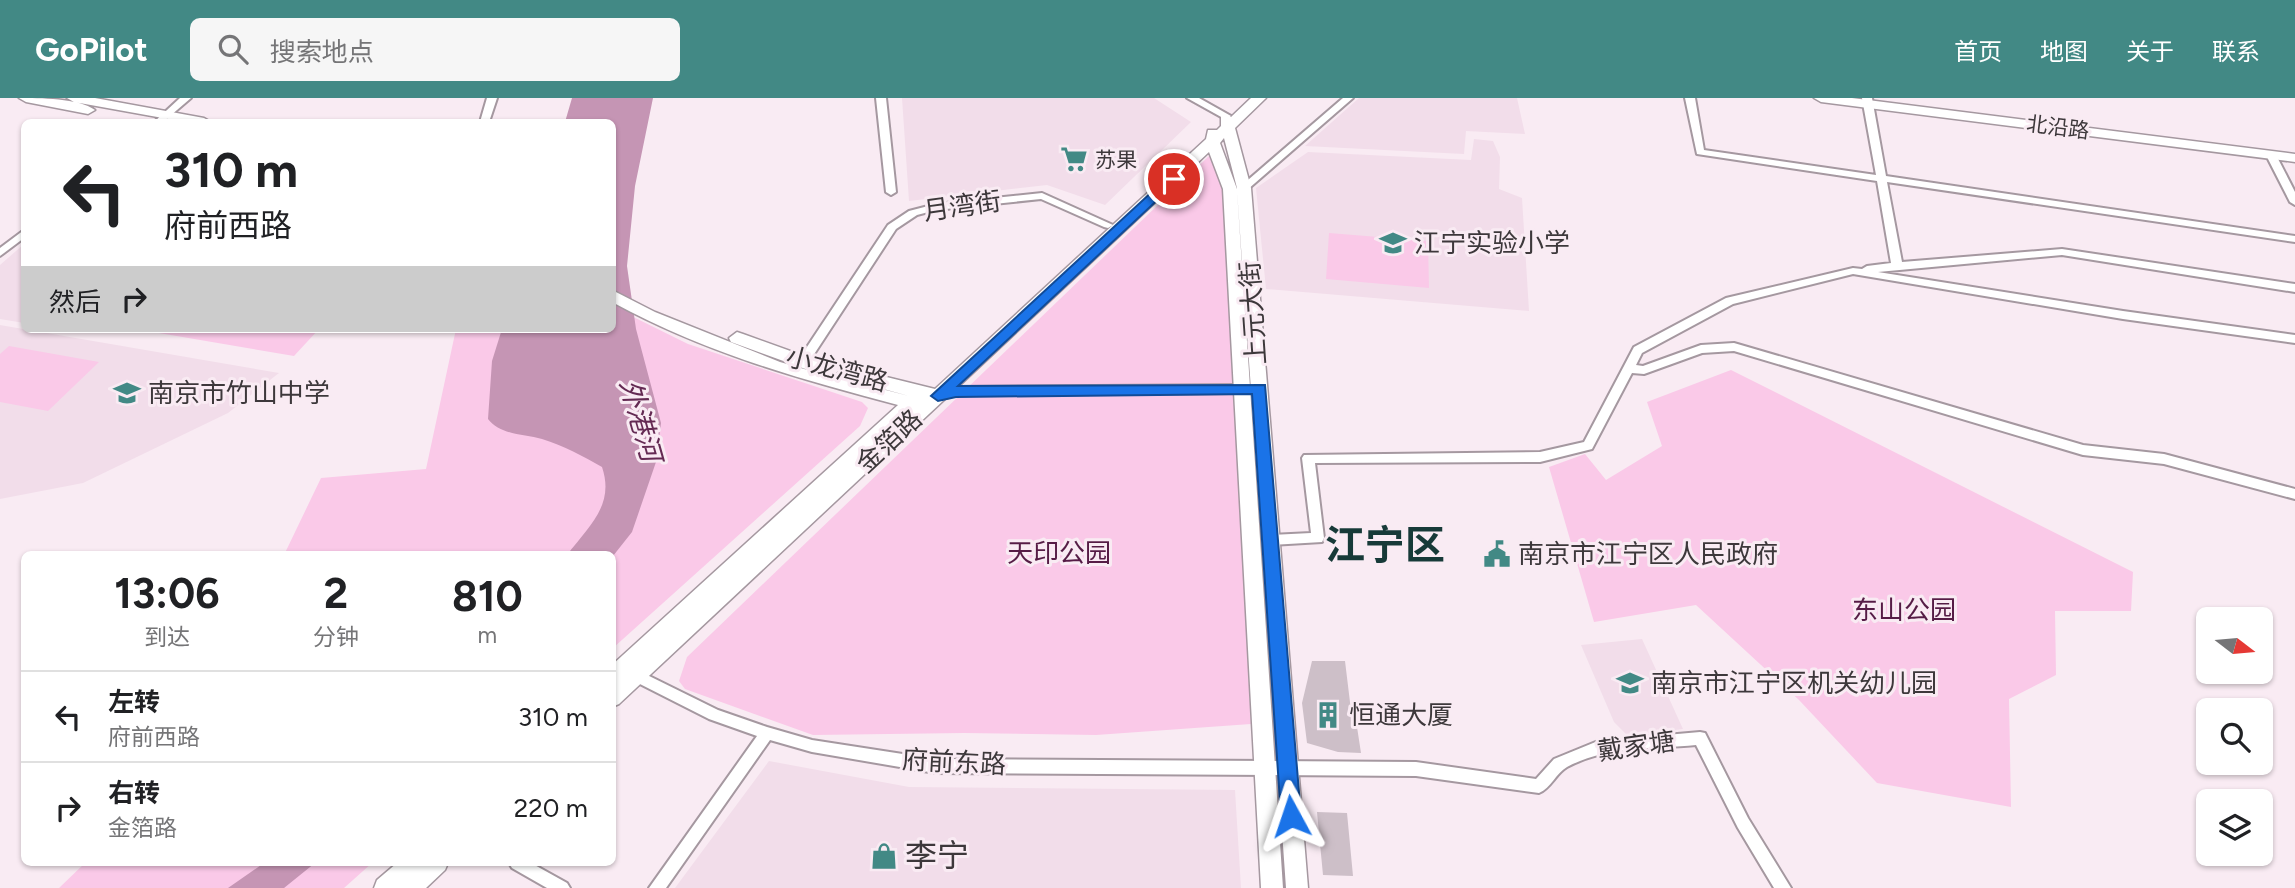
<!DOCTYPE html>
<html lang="zh">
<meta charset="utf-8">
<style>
body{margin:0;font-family:Figtree,"Noto Sans SC",sans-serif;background:#f6f6f6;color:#202124;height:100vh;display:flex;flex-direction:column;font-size:26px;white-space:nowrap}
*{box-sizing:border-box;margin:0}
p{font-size:23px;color:#757577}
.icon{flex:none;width:38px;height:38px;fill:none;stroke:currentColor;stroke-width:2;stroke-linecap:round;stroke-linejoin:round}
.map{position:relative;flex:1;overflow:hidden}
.details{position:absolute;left:21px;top:453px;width:595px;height:315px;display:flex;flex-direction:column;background:#fff;border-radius:10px;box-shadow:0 2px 5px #0004}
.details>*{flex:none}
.guide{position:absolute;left:21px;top:21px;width:595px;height:214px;border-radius:10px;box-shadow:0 2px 5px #0004;background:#fff;color:#202124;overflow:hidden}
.needle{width:46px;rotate:106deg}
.tools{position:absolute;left:2196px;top:509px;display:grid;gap:14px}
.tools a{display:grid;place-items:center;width:77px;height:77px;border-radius:10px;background:#fff;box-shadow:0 2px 5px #0004;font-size:35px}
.pin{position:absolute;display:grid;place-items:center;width:60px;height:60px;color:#fff;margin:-30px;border:4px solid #fff;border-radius:50%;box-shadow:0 2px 7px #0007}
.me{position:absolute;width:77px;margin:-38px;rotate:355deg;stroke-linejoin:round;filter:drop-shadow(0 0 5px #0008)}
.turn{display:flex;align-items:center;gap:24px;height:147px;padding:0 28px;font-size:32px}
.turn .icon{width:91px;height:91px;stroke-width:2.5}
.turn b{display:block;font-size:49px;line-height:60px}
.then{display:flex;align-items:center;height:66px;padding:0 28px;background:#0003;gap:14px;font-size:26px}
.eta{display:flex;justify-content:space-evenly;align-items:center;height:119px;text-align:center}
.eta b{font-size:42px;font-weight:700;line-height:49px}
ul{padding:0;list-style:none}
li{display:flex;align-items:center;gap:21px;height:91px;padding:0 28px;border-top:2px solid #e0e0e0}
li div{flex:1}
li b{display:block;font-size:26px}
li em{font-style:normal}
header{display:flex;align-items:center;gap:42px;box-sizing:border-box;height:98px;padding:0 35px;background:#428985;color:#fff}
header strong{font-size:33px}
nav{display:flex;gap:38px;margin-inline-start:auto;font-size:24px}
.search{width:490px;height:63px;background:#f6f6f6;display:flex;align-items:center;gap:18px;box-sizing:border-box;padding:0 24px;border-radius:10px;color:#757577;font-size:26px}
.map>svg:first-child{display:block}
.built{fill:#f2ddea}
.green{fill:#fac9e8}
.water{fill:#c595b4}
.building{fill:#cdbfc8}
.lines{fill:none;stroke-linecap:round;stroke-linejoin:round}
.street-casing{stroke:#a598a0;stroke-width:4}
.secondary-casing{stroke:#a598a0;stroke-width:3}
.street{fill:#fff;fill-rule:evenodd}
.secondary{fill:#fff;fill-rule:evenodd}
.route{fill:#1a73e8;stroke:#114b97;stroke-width:2}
.labels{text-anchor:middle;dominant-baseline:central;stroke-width:6;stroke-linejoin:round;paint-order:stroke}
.far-street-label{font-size:21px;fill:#3d383b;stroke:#f9ebf3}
.far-poi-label{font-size:21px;fill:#3d383b;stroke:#f9ebf3;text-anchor:start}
.street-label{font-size:26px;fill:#3d383b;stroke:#f9ebf3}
.poi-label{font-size:26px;fill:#3d383b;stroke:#f9ebf3;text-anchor:start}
.park-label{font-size:26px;fill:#561c46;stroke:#f9ebf3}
.water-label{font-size:28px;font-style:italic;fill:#642a53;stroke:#f9ebf3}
.near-poi-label{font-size:32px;fill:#3d383b;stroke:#f9ebf3;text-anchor:start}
.town-label{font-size:40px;font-weight:bold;fill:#173a38;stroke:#f9ebf3}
</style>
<header>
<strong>GoPilot</strong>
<div class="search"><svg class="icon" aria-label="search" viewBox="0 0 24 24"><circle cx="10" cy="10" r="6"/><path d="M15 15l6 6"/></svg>搜索地点</div>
<nav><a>首页</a><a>地图</a><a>关于</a><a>联系</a></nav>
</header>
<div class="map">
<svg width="2295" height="790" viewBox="0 0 2295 790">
<rect width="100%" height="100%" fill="#f9ebf3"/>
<path class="built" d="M902,0H1154L1191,24L1105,107L1047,87L909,103Z
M1359,0H1517L1525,36L1466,33L1464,56L1305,48Z
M1474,41L1493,43L1500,59L1499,91L1522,100L1529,213L1266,191L1256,90L1308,54L1471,62Z
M24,146V225L0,221V167Z
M0,227L279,275L228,315L83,385L0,401Z
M1642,541L1683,631L1628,638L1614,624L1581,547Z
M769,663L909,689L1235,692L1241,790H675Z"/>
<path class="green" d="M1210,57L1224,91L1251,626L1096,637L964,635L813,637L685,591L679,583L687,559Z
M1329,135L1428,143L1429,190L1326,181Z
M613,209L688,246L862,304L868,310L860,328L613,550L612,457H284L321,380L426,371L456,231H612Z
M162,231H319L294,258L159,235Z
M9,248L99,264L48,313L0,304V256Z
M1731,272L2133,474L2131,513H2055L2056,577L2009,601L2011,709L1877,685L1799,602L1696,507L1594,524L1549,369L1585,356L1606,382L1662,348L1647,304Z
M85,765H372L344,790H59Z"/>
<path class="water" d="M572,0H653L635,88L627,168L636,231L661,325L656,364L632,434L613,458L567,457C589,428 615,407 602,369C583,358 564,348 542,341C524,336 500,337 488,321L492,263L502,231H612V24H565Z
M264,765H315L284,790H228Z"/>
<path class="building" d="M1312,563H1345L1353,629H1357L1361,655L1338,654L1307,645L1302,605Z
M1317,714L1347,715L1353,778L1323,777Z"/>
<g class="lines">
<defs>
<path id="street" d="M180,0H191L163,24H154Z
M487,0H497L489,24H480Z
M876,0H886L896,94L891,97L886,94Z
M1187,0H1199L1231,18L1229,20H1223Z
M1343,0H1353L1247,92H1241V88Z
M1685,0H1695L1704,52L1876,77L1862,0H1872L1886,78L2295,138V144L1887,84L1902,164L2062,151L2295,186V194L2062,157L1878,174L2123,213L2295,237V245L2123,221L1853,176L1733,206L1642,255L1636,267L1643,268L1701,247L1734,245L2083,347L2164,356L2295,391V401L2164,366L2083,357L1734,253L1702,255L1644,276L1632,275L1592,351L1540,364L1315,365L1324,440L1322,444L1271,447L1267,446L1265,442L1267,438L1271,437L1311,435L1302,360L1304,357L1540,354L1584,344L1634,249L1726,200L1853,170L1862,171L1867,168L1891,165L1877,83L1697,56Z
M2271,54L2276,57L2295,94V107L2290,104L2266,57Z
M1042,95L1113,127L1108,130L1104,129L1041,101L936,112L917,117L896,131L807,267H799L797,264L799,261L888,127L909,113L936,106Z
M24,132V140L0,158V150Z
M1248,287L1254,291L1248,295L956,297L938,302L932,298L934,295L956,289Z
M637,572L718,612L767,629L812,642L935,661L1416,664L1536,681L1554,661L1598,643L1700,634L1705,635L1748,720L1791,790H1774L1738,730L1696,647C1653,651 1606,648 1567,669C1556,675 1551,690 1539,695L1416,678L935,675L812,654L770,642L666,790H649L757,638L709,621L632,582L630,578L632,574Z
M509,765H531L567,785L570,790H547L512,770Z"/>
<path id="secondary" d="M19,0C39,0 79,0 95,12L88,16L26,4Z
M67,0H95L204,20L211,24H185L74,4Z
M1251,0H1266L1235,30L1251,90L1308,790H1286L1237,92L1283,790H1261L1223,91L1209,54L619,606L612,609V567L898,307C799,281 703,254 612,204V192L655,214L780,264L811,273L731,244L729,240L737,234L743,236L818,263L820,267L812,273L909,298L840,279L838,275L846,269L935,291L1206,41L1208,32H1217L1221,28V18L1231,19ZM1224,40L1237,90V91L1220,45Z
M1814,0H1852L2295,56V64L1821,4Z
M397,765H448L445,772L426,790H374L377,782Z"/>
</defs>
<use href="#street" class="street-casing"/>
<use href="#secondary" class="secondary-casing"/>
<use href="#street" class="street"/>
<use href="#secondary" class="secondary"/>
</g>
<path class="route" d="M1169,78L1180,81L958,288L1265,287L1301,718L1298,725L1291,727L1284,725L1281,718L1252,296L956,299L938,303L931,298Z"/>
<defs>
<symbol id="supermarket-bare" viewBox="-9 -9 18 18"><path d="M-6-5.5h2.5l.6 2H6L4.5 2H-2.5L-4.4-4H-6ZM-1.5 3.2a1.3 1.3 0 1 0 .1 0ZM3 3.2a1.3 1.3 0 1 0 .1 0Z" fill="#428985" stroke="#f9ebf3" stroke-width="2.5" paint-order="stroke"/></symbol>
<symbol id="school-bare" viewBox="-9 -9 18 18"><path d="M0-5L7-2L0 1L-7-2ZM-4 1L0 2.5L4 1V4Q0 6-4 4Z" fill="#428985" stroke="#f9ebf3" stroke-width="2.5" paint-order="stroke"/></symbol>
<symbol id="civic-bare" viewBox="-9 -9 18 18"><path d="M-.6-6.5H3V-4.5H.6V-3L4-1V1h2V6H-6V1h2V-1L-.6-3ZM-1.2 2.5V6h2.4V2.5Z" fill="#428985" stroke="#f9ebf3" stroke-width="2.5" paint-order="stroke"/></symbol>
<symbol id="building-bare" viewBox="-9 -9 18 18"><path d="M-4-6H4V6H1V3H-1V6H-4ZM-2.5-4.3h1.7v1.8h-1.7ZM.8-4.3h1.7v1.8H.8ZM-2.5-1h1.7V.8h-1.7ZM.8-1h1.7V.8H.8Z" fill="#428985" stroke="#f9ebf3" stroke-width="2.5" paint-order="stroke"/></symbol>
<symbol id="shop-bare" viewBox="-9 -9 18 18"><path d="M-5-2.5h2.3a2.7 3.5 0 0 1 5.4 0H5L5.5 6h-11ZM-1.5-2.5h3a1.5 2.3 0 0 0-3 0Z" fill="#428985" stroke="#f9ebf3" stroke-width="2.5" paint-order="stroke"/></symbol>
</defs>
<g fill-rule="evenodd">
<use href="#supermarket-bare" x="1055" y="42" width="38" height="38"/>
<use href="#school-bare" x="1374" y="126" width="38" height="38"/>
<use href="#school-bare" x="108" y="276" width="38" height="38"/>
<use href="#civic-bare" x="1478" y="437" width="38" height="38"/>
<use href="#school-bare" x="1611" y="566" width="38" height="38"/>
<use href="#building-bare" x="1309" y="598" width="38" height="38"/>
<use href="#shop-bare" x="865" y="739" width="38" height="38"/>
</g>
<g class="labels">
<g class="far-street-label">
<text transform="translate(2058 29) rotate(7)">北沿路</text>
</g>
<g class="far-poi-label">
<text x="1095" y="61">苏果</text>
</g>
<g class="street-label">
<text transform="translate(962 108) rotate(-8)">月湾街</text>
<text transform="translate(1253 215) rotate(-94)">上元大街</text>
<text transform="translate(837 271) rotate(15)">小龙湾路</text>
<text transform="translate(889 343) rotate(-43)">金箔路</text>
<text transform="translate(1636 648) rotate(-8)">戴家塘</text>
<text transform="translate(954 664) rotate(3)">府前东路</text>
</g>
<g class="poi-label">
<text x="1414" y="145">江宁实验小学</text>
<text x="148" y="295">南京市竹山中学</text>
<text x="1518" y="456">南京市江宁区人民政府</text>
<text x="1651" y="585">南京市江宁区机关幼儿园</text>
<text x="1349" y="617">恒通大厦</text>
</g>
<g class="park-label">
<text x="1059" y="455">天印公园</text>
<text x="1904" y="512">东山公园</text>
</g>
<g class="water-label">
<text transform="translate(641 322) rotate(74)">外港河</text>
</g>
<g class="near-poi-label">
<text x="905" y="758">李宁</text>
</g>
<g class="town-label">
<text x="1385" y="447">江宁区</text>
</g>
</g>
</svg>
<div class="tools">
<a><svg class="needle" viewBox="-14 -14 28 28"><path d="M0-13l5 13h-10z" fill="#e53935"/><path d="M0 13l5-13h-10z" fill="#757577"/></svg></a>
<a><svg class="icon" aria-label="search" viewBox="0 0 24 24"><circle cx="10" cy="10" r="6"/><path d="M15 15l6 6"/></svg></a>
<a><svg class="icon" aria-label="layers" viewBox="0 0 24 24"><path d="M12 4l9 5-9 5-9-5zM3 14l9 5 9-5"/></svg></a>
</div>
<div class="pin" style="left:1174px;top:81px;background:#d93025"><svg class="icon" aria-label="arrive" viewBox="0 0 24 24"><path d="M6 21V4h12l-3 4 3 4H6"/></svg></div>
<svg class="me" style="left:1291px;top:718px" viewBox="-20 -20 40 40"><path d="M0-17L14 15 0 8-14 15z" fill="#1a73e8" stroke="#fff" stroke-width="4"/></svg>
<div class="guide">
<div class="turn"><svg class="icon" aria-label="left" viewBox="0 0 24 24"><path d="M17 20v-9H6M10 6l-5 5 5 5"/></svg><div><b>310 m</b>府前西路</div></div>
<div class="then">然后<svg class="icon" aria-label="right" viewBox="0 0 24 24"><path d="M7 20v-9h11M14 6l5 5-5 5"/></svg></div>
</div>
<section class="details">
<div class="eta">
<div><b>13:06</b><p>到达</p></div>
<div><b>2</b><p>分钟</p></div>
<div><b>810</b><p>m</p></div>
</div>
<ul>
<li><svg class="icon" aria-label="left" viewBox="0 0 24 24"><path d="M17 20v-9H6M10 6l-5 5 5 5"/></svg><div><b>左转</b><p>府前西路</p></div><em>310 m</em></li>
<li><svg class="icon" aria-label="right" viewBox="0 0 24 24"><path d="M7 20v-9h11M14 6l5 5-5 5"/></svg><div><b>右转</b><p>金箔路</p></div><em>220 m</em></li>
</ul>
</section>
</div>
